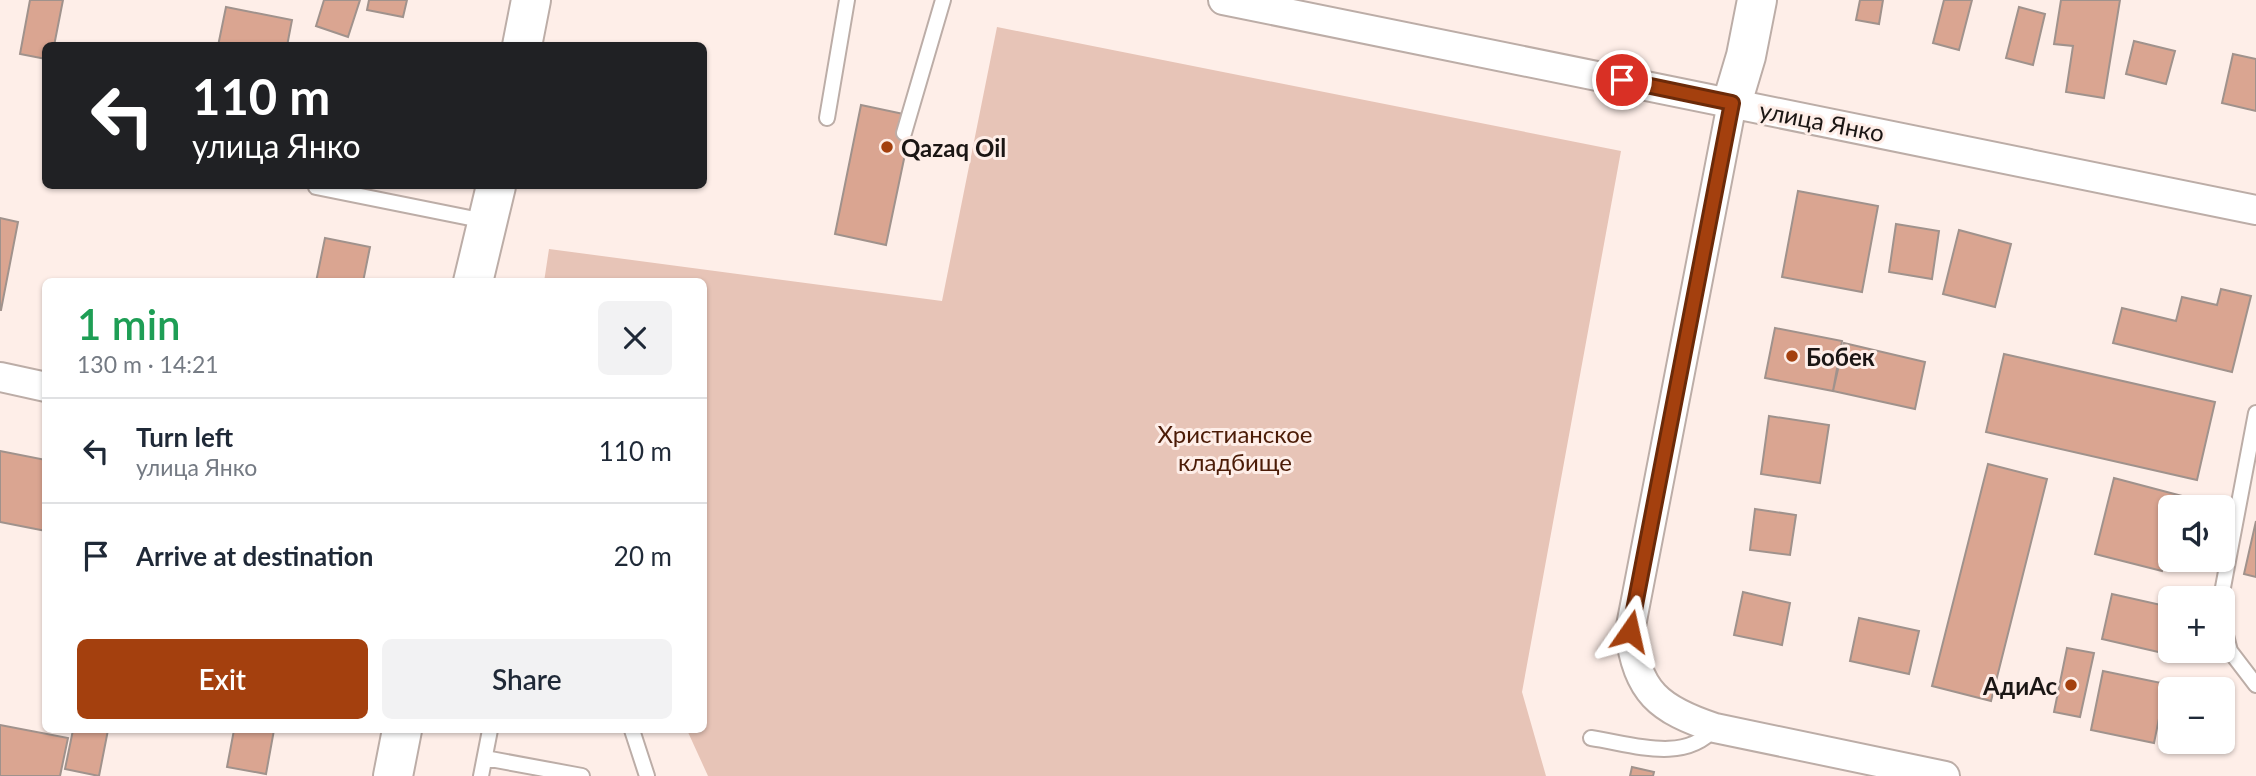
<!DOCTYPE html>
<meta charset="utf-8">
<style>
body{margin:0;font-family:Lato,sans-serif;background:#f2f2f3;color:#1f2937;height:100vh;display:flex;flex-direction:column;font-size:26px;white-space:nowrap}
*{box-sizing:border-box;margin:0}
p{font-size:23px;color:#747a83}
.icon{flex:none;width:38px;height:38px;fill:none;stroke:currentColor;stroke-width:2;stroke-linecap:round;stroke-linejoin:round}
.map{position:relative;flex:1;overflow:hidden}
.side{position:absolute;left:42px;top:278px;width:665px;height:455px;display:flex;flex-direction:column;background:#fff;border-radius:10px;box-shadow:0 2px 5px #0004}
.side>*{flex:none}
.guide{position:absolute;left:42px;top:42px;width:665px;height:147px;border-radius:10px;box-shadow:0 2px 5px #0004;background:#202124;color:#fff;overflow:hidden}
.controls{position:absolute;left:2158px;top:495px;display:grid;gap:14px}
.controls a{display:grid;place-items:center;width:77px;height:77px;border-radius:10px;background:#fff;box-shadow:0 2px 5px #0004;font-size:35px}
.pin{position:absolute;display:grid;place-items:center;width:60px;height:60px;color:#fff;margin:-30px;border:4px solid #fff;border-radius:50%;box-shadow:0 2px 7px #0007}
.me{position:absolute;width:77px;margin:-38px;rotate:11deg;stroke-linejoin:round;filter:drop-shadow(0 0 5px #0008)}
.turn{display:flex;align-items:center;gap:24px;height:147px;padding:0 35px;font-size:32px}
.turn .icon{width:91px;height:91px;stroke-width:2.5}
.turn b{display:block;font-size:49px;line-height:60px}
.round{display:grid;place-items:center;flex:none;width:74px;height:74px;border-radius:10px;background:#f2f2f3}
.head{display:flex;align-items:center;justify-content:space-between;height:119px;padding:0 35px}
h1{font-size:42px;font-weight:600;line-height:52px;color:#1e9e55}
.primary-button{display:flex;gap:14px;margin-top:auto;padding:14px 35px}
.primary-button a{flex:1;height:80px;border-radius:10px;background:#a4400e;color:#fff;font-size:28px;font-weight:600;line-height:80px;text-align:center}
.primary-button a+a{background:#f2f2f3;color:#1f2937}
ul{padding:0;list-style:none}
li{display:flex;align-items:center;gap:21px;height:105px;padding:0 35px;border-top:2px solid #e0e1e3}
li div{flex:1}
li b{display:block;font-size:26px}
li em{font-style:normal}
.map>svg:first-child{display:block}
.green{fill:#e7c4b7}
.building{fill:#daa591;stroke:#a0928c;stroke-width:2}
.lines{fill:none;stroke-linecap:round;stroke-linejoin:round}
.lane-casing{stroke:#bcada7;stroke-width:18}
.street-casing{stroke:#bcada7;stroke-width:32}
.secondary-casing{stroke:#bcada7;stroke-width:42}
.highway-casing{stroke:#bcada7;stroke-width:42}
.lane{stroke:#fff;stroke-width:14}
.street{stroke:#fff;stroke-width:28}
.secondary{stroke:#fff;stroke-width:38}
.highway{stroke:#fff;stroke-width:38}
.route-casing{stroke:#6b2a09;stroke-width:18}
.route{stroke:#a4400e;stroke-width:12}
.poi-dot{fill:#a4400e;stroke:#feeee8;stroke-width:2.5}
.labels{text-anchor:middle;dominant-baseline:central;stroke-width:6;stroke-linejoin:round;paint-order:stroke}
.street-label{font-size:24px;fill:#1b1614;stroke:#feeee8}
.poi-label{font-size:24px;font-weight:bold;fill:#1b1614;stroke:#feeee8;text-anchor:start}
.park-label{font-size:24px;fill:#4b1b06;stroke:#feeee8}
</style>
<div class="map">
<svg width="2256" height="776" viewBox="0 0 2256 776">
<rect width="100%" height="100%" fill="#feeee8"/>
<path class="green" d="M997,27L1621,151L1522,692L1546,776H708L687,730H704V282H544L549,249L942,301Z"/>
<path class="building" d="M30,0H63L54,46H46V59L20,54Z
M324,0H360L348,37L316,26Z
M369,0H407L403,17L367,10Z
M1860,0H1883L1879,24L1856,20Z
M1944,0H1972L1959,50L1933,43Z
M2061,0H2120L2104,98L2066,92L2073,46L2054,44Z
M226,7L292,20L287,46H218Z
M2019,7L2045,14L2033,65L2006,58Z
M2134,41L2175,51L2166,84L2126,74Z
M2233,54L2256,59V111L2222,103Z
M861,105L913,116L886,245L835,234Z
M1798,191L1878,206L1862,292L1782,277Z
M0,218L18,222L1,310H0Z
M1896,224L1939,231L1932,279L1889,272Z
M1959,230L2011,244L1995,307L1943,294Z
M325,238L370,247L363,282H316Z
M2221,289L2251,296L2232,372L2113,343L2122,308L2176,321L2182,297L2217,305Z
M1775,328L1842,341L1833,391L1765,378Z
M1844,343L1925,362L1915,409L1833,391Z
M2004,354L2215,402L2197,480L1986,432Z
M1769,416L1829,425L1820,483L1761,474Z
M0,451L46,460V531L0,522Z
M1988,464L2047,479L1991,701L1932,686Z
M2114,478L2182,496L2178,508H2170V541L2162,571L2095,554Z
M1755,509L1796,515L1790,555L1750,550Z
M2256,521V577L2244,574Z
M1743,592L1790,603L1782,645L1734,635Z
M2112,594L2170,607L2167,654L2102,639Z
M1859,618L1919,631L1909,674L1850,661Z
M2067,648L2094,653L2080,717L2054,712Z
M2103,671L2166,684L2154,743L2091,730Z
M0,725L68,738L60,776H0Z
M73,730H108L99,776L65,769Z
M234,730H274L266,774L227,767Z
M1632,767L1654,772L1653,776H1630Z"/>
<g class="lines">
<defs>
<path id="lane" d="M827,118L847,0
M904,133L943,0
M316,187L485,221
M2221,598L2256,413
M2222,620L2230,651L2256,685
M632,730L647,776
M1591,738C1632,744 1684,764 1715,728
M485,758L582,776
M481,776L490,730"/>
<path id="street" d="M1223,0L2256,210
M1732,103L1630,631C1636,692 1660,710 1715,728L1945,776
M0,377L46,387"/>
<path id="secondary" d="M1732,103L1746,56L1757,0"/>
<path id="highway" d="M522,46L531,0
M473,282L496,186
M393,776L402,730"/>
</defs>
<use href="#lane" class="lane-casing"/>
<use href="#street" class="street-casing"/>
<use href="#secondary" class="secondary-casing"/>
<use href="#highway" class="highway-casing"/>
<use href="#lane" class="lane"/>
<use href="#street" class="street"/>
<use href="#secondary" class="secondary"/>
<use href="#highway" class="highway"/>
</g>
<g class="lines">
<defs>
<path id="route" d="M1622,80L1732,103L1630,631"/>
</defs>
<use href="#route" class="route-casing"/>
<use href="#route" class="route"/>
</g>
<g class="poi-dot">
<circle cx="887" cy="147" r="7"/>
<circle cx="1792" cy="356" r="7"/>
<circle cx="2071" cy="685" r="7"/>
</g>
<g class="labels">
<g class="street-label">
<text transform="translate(1822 121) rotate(11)">улица Янко</text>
</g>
<g class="poi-label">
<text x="901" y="147">Qazaq Oil</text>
<text x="1806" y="356">Бобек</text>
<text x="2057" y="685" text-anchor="end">АдиАс</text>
</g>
<g class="park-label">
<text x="1235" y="433">Христианское<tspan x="1235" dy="28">кладбище</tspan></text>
</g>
</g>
</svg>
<div class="controls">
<a><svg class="icon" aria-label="sound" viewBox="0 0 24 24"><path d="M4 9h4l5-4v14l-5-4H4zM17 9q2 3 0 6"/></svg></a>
<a>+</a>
<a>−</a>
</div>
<div class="pin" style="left:1622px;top:80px;background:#d93025"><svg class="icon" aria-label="arrive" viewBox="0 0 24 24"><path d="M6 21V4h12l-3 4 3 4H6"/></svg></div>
<svg class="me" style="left:1630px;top:631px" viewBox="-20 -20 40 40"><path d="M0-17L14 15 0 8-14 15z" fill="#a4400e" stroke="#fff" stroke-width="4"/></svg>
<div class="guide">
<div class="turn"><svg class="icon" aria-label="left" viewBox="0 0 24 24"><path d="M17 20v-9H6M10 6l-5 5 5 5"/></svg><div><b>110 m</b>улица Янко</div></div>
</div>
<section class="side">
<div class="head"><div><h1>1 min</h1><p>130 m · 14:21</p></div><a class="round"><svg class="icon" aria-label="close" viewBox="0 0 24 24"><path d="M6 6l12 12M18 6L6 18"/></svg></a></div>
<ul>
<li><svg class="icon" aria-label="left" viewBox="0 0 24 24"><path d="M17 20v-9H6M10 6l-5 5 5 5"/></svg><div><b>Turn left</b><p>улица Янко</p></div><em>110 m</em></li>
<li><svg class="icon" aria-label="arrive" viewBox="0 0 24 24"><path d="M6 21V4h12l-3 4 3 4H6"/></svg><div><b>Arrive at destination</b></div><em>20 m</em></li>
</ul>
<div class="primary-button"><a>Exit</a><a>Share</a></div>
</section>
</div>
